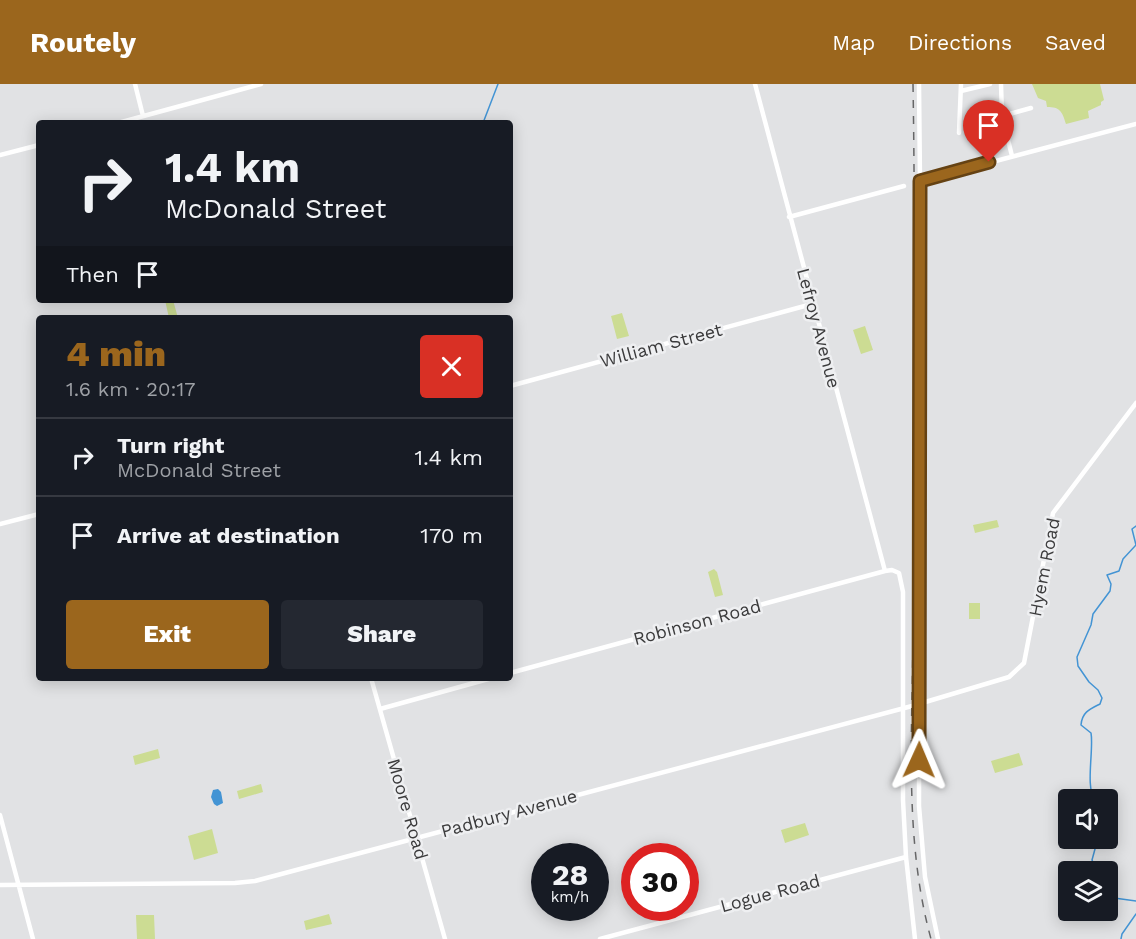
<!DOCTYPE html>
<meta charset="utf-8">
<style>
body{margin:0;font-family:"Work Sans",sans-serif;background:#242831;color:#f1f3f6;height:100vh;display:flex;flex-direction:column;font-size:22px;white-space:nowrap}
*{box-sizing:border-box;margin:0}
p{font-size:20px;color:#9ea1a6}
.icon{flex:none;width:33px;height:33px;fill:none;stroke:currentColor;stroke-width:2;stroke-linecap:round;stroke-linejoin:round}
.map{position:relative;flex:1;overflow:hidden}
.panel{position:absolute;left:36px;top:231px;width:477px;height:366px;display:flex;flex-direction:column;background:#171b24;border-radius:6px;box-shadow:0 3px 15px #0003}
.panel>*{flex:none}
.guide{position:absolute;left:36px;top:36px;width:477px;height:183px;border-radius:6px;box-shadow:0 3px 15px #0003;background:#171b24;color:#f1f3f6;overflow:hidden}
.buttons{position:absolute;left:1058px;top:705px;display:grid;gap:12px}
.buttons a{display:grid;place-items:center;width:60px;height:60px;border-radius:6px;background:#171b24;box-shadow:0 3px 15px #0003;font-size:30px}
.speed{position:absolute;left:531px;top:759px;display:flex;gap:12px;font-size:30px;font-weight:700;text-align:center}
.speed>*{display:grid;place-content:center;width:78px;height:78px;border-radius:50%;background:#171b24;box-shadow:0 3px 15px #0003;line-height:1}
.speed small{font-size:15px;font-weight:400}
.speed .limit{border:9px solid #d22;background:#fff;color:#111}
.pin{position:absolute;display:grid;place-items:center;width:51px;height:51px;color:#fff;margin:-62px -26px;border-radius:50% 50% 50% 0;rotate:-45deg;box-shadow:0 0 6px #0007}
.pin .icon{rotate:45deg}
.me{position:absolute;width:66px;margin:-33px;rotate:1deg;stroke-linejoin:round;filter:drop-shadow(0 0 4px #0008)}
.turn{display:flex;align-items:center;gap:21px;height:126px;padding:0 30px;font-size:27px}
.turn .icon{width:78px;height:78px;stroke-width:2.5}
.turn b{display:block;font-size:42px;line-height:51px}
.then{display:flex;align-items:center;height:57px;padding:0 30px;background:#0003;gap:12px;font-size:22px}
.round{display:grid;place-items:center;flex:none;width:63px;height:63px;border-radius:6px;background:#242831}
.summary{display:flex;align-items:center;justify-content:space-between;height:102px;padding:0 30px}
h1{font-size:36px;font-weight:800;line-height:45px;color:#9b661d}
.cta{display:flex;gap:12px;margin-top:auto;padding:12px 30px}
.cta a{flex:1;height:69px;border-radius:6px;background:#9b661d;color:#fff;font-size:24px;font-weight:800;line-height:69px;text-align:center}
.cta a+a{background:#242831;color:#f1f3f6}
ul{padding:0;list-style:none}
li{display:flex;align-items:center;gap:18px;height:78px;padding:0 30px;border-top:2px solid #363941}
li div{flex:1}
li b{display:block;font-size:22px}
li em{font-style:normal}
header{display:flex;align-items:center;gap:36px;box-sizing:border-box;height:84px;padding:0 30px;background:#9b661d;color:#fff}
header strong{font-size:28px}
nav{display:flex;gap:33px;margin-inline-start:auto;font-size:21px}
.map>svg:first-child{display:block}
.green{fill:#ccdc93}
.water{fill:#4394d4}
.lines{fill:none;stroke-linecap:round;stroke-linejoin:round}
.stream{stroke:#4394d4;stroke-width:1.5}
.minor{stroke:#fff;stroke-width:4.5}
.rail{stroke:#666667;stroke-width:1.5;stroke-dasharray:8 8;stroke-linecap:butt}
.route-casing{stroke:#654213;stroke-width:15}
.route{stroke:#9b661d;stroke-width:10}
.labels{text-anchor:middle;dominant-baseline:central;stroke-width:5;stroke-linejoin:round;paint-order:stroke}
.street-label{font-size:18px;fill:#3b3b3c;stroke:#eeeff1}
</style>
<header>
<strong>Routely</strong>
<nav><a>Map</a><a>Directions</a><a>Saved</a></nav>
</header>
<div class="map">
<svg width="1136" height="855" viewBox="0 0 1136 855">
<rect width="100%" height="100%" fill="#e1e2e4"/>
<path class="green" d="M1032,0H1100L1104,16L1101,18V21L1088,27L1089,34L1066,40C1062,27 1060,23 1047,23L1046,17L1038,14Z
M165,216H173L178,234H169Z
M622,229L629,252L617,255L611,232Z
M865,242L873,266L861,270L853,246Z
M997,436L999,443L975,449L973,441Z
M714,485L717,488L723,511L715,513L708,488Z
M969,519H980V535H969Z
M158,665L160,674L135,681L133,672Z
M1019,669L1023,681L995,689L991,677Z
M261,700L263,708L239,715L237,707Z
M805,739L809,751L785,759L781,746Z
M212,745L218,769L194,776L188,752Z
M329,830L332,840L306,846L304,837Z
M136,831H154L155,855H137Z"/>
<path class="water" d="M218,705L221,708L223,719L217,722L214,720L211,713L213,706Z"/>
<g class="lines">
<path class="stream" d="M483,39L498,0
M1095,716C1085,704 1094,665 1091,649L1081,641C1082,628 1090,625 1100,620L1102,614L1098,606L1089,598L1078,582L1077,573L1091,541L1093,530L1110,507L1111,500L1107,491L1119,487L1123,475L1136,461L1132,445L1136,442
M1097,788L1092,776L1098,754
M1107,813L1136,817
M1121,855L1122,850L1136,830"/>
<path class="minor" d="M135,0L143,32
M755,0L885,487
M919,0L920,97L919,722L925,793L938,855
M1001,0L1002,32L1012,72
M961,7L990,0
M1002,32L1031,24
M118,39L261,0
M959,49L961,0
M0,71L39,61
M920,97L1136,40
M789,133L904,102
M510,302L812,220
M0,440L39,430
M510,589L885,487L892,486L899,489L903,508V716L906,773L915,855
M371,594L445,855
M380,625L492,594
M0,731L33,855
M0,801L235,799L255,797L912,622L1009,593L1024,579L1053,429L1136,319
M600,855L906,773"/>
<path class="rail" d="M913,0C916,180 913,360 913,539C913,644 903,753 931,855"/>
</g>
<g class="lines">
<defs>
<path id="route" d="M919,676L920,97L989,78"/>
</defs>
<use href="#route" class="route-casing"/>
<use href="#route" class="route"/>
</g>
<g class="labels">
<g class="street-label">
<text transform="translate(819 244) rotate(75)">Lefroy Avenue</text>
<text transform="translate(661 261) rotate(-15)">William Street</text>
<text transform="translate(1044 483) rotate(-79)">Hyem Road</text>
<text transform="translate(697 538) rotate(-15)">Robinson Road</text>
<text transform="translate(408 725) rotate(74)">Moore Road</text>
<text transform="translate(509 729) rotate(-15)">Padbury Avenue</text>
<text transform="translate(770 809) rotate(-15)">Logue Road</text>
</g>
</g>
</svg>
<div class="buttons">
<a><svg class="icon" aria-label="sound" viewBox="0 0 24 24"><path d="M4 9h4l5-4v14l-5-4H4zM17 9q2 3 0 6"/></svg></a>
<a><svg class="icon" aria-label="layers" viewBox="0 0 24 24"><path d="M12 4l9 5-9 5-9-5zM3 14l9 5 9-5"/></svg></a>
</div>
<div class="speed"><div>28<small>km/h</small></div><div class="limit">30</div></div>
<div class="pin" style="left:989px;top:78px;background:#d93025"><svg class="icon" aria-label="arrive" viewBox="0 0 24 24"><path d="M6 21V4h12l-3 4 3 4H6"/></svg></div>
<svg class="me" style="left:919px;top:676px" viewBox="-20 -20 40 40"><path d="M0-17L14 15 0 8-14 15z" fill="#9b661d" stroke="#fff" stroke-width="4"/></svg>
<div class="guide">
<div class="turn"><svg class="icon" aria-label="right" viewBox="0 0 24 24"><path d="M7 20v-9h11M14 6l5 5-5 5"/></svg><div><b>1.4 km</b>McDonald Street</div></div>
<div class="then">Then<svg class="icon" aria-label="arrive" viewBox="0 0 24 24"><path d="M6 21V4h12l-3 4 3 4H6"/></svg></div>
</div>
<section class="panel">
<div class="summary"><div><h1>4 min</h1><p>1.6 km · 20:17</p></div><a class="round" style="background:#d93025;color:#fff"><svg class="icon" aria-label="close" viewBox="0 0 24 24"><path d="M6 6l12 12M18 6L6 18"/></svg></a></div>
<ul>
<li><svg class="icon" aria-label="right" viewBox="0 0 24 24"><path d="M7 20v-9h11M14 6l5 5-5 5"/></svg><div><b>Turn right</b><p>McDonald Street</p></div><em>1.4 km</em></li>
<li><svg class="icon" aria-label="arrive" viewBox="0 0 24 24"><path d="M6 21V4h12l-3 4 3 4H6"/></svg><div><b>Arrive at destination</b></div><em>170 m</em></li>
</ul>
<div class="cta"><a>Exit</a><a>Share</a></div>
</section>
</div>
